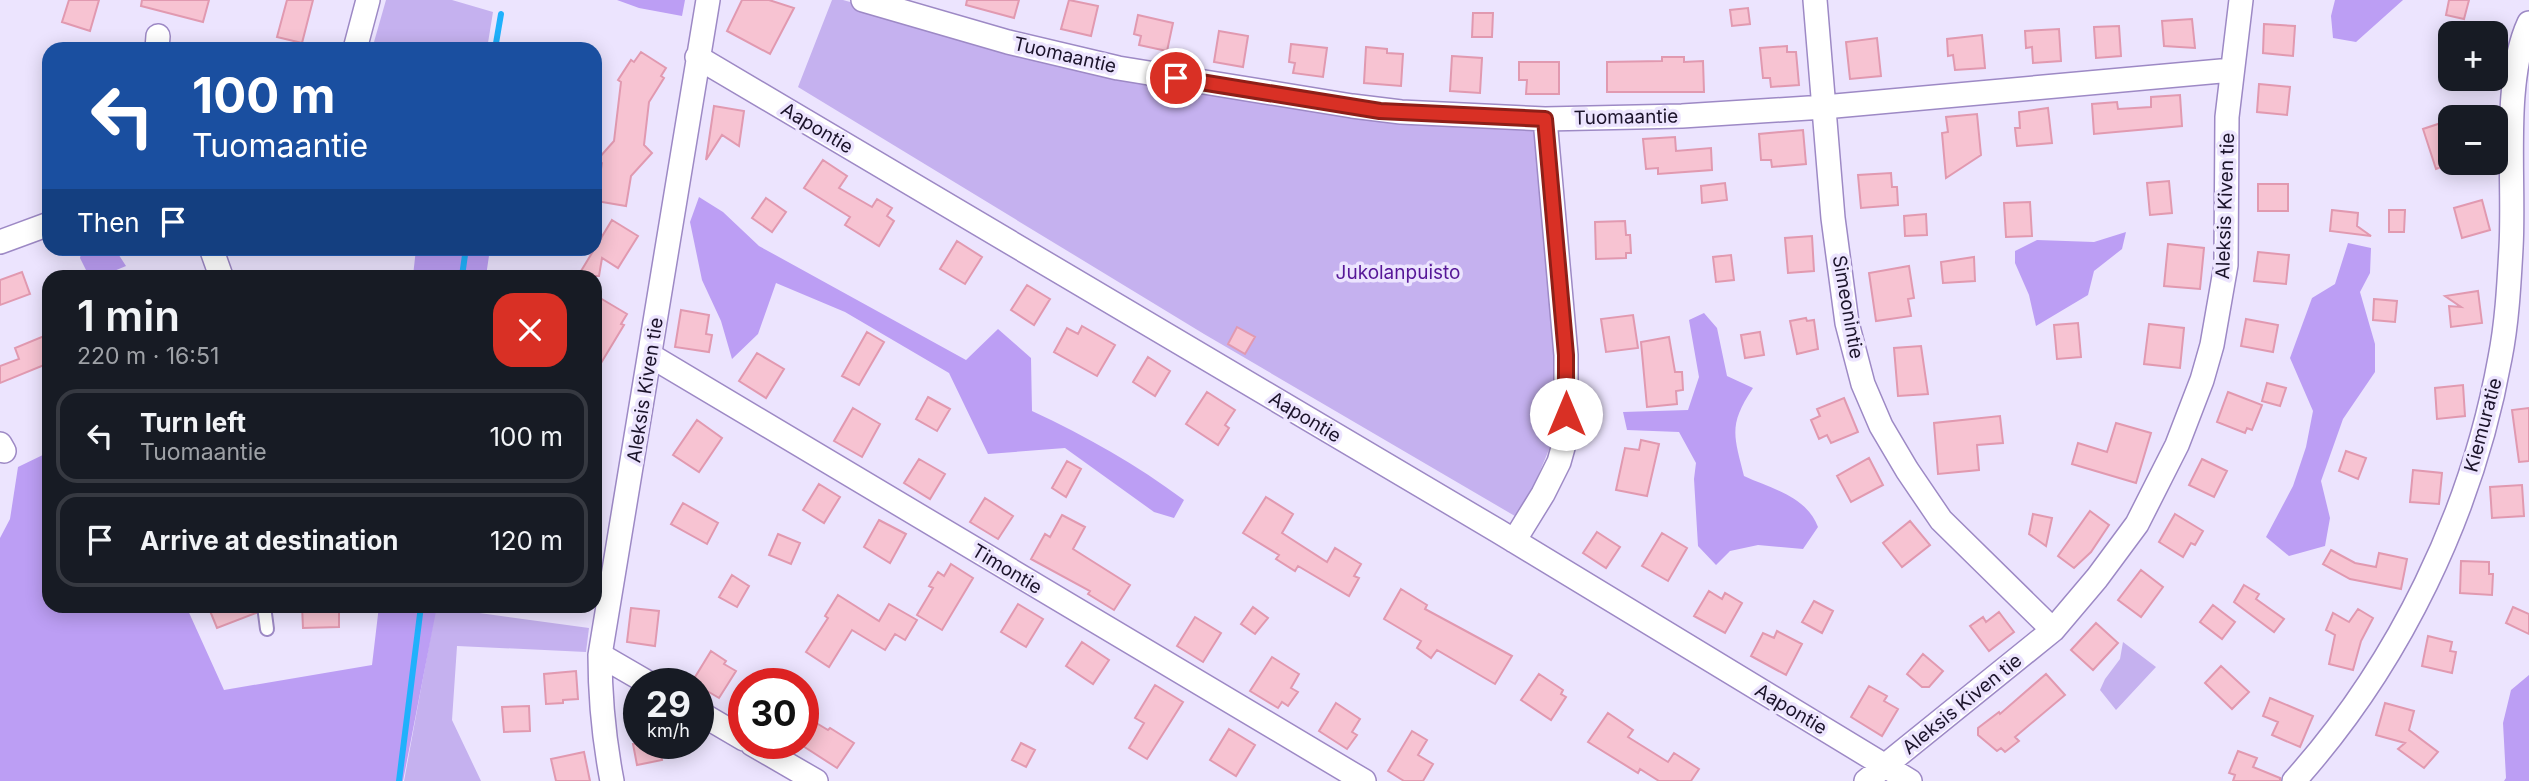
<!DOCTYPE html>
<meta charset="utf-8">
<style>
body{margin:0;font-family:Inter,sans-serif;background:#242831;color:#f1f3f6;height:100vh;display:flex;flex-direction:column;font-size:26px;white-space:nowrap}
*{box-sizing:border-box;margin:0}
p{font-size:23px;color:#9ea1a6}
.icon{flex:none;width:38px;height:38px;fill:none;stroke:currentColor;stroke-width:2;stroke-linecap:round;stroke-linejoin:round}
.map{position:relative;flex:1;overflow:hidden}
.panel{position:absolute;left:42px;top:270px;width:560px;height:343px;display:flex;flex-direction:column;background:#171b24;border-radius:21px;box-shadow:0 4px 18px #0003}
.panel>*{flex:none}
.banner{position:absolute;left:42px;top:42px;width:560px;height:214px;border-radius:21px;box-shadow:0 4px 18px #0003;background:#1a4fa0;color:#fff;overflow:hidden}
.controls{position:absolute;left:2438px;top:21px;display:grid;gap:14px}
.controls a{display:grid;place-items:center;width:70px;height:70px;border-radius:14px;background:#171b24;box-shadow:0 4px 18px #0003;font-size:35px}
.speed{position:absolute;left:623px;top:668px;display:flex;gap:14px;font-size:35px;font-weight:700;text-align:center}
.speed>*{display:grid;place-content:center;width:91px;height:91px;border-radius:50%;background:#171b24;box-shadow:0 4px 18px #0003;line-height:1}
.speed small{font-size:18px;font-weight:400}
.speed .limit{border:10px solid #d22;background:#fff;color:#111}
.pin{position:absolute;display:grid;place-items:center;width:60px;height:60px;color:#fff;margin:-30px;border:4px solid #fff;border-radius:50%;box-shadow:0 2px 7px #0007}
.me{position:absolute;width:77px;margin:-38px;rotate:0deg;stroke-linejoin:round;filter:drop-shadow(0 0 5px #0008)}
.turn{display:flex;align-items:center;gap:24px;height:147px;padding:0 35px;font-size:32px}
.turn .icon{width:91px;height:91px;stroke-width:2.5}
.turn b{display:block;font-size:49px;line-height:60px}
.then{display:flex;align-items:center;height:66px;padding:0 35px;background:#0003;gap:14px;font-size:26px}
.round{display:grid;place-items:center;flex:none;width:74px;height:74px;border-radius:21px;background:#242831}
.headline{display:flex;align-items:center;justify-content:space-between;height:119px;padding:0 35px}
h1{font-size:42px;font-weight:600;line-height:52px}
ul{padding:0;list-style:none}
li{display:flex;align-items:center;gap:21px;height:94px;margin:0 14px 10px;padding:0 21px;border:4px solid #363941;border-radius:21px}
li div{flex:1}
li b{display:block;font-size:26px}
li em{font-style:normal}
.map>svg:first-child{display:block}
.green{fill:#c5b1ef}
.forest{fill:#bc9ef4}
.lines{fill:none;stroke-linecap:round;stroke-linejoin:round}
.stream{stroke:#20b1fc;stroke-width:6}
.building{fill:#f7c3d2;stroke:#e199b0;stroke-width:2}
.lane-casing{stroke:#9d89c5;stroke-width:16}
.street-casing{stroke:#9d89c5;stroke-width:26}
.lane{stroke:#fff;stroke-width:12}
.street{stroke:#fff;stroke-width:23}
.route-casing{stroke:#8d1f18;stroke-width:18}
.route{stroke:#d93025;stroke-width:12}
.labels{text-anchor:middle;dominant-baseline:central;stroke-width:7;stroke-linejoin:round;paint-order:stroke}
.street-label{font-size:19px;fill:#1b132a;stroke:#ece4fe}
.park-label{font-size:19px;fill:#561797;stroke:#ece4fe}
</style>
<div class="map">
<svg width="2529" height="781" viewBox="0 0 2529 781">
<rect width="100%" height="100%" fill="#ece4fe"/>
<path class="green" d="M386,0H452L493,12L487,49H372Z
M832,0H843L1116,77L1376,121L1534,126L1557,352L1555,435L1520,519L1204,334L798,87Z
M436,607L589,628L586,652L457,646L452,720L481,781H404Z
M2123,642L2156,667L2116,710L2100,690L2105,679L2120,659Z"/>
<path class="forest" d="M617,0H685L682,16L639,8Z
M2335,0H2403L2356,42L2333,38L2331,16Z
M699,197L723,212L759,246L966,360L998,329L1031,358L1032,411C1086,436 1137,465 1184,500L1174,518L1154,512L1065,448L988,454L949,373L845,312L776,283L758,334L732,359L721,321L702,280L690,222Z
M2126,232L2122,249L2094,271L2088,295L2036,326L2029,295L2015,263V251L2037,240L2094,242Z
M2348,243L2371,248L2370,273L2360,292L2375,344V372L2343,419L2321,481L2330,518L2325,546L2289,556L2266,537L2293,486L2306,447L2313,411L2290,358L2312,298L2335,284Z
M82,249H115L126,266L102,276H89L80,258Z
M416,249H490L486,276H413Z
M1704,313L1717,328L1727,376L1753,388C1728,425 1734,436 1744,476C1772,489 1806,496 1818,527L1803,549L1758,545L1730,551L1716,565L1698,546L1694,479L1696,463L1679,432L1627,430L1623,412L1688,410L1699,377L1689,320Z
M49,452V606H186L224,690L372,665L379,606H437L403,781H0V538L10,519L18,467Z
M2529,675V781H2504L2506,778L2503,723L2511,690Z"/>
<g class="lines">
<path class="stream" d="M495,49L501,14
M462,276L466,248
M399,781L421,606"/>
</g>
<path class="building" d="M69,0H99L90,31L62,22Z
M142,0H209L203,22L141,6Z
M287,0H313L302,43L277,37Z
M742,0H769L794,8L770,54L727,31Z
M967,0H1019L1014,18L966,5Z
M1069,0L1098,6L1091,36L1061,29Z
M2449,0H2469L2464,19L2446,15Z
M1748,8L1750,24L1732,26L1730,10Z
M1473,13H1493L1492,37H1472Z
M1138,15L1173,23L1167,51L1139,45L1141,36L1134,34Z
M2192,19L2195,48L2164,46L2162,21Z
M2264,24L2295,26L2293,56L2263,53Z
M2119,26L2121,56L2096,58L2094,27Z
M2059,29L2061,61L2033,63L2032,47L2026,48L2025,31Z
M1219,31L1248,36L1243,67L1214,62Z
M1982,35L1985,68L1955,70L1953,55L1948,56L1947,39Z
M1877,38L1881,76L1850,79L1846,42Z
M1291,44L1327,48L1323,77L1293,73L1295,63L1289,62Z
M1787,46V52H1796L1799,85L1771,87L1770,78H1763L1760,48Z
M1366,47L1387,49V53L1403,54L1401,86L1364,83Z
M641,52L666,68L661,76L664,78L649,102L644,145L652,153L631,176L626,206L596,201L602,163L598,159L614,141L621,82L618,80L631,60L634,62Z
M1452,56L1482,58L1480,93L1450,91Z
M1662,57H1684V62L1703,61L1704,92H1607V62L1662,61Z
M1519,62H1559V94H1526L1527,80H1519Z
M2259,84L2290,87L2287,115L2257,112Z
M2180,95L2182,126L2094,134L2092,104L2117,102L2118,109L2151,107V97Z
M714,106L744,111L739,146L722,135L706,160Z
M2048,108L2052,143L2017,146L2015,128H2020L2019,112Z
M1977,114L1981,155L1946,178L1942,133L1948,132L1946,117Z
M2450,120V164L2436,169L2423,129Z
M1803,130L1806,164L1772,167L1771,160H1761L1759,134Z
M1675,137L1676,151L1711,148L1712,170L1658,174V168L1646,169L1643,139Z
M823,160L847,176L839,188L872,207L877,199L892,208L887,216L894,221L879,246L845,225L850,217L804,188Z
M1891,173L1892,187H1897L1898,205L1861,208L1858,175Z
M2169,181L2172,213L2150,215L2147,183Z
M1725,183L1727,200L1702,203L1701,186Z
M2258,184H2288V211H2258Z
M766,198L786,212L772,232L752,218Z
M2482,200L2490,230L2462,238L2454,208Z
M2030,202L2032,236L2006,237L2004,203Z
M2332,210L2358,213L2357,226L2371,236L2330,231Z
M2389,210H2405L2404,232H2389Z
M1926,214L1927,235L1905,236L1904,216Z
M612,220L638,236L618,268L602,258L599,276H578Z
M1625,221L1626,235H1630L1631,253H1626V258L1596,259L1595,222Z
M1812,236L1814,271L1788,273L1785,238Z
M957,241L982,257L965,284L940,269Z
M2168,244L2204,248L2200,289L2164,286Z
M2258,252L2289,255L2286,284L2254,281Z
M1731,255L1734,280L1716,282L1713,257Z
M1974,257L1975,281L1943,283L1941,262Z
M1909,266L1914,298L1908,299L1911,316L1876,321L1869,273Z
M22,272L30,294L0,305V280Z
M1027,285L1050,299L1034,325L1011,310Z
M2478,291L2482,323L2451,327L2449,306L2461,307L2445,296Z
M595,295L627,314L621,324L624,325L595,373Z
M2374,299L2397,301L2395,322L2373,320Z
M681,310L709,315L706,334L712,335L709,352L675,347Z
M1633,315L1638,348L1606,352L1601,319Z
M1806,318L1807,321L1814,320L1818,349L1797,354L1790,321Z
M2246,319L2278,325L2273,352L2241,346Z
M2078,323L2081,357L2057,359L2054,325Z
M2149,324L2184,328L2180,368L2144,364Z
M1082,326L1115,345L1097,376L1054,352L1067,328L1078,334Z
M1237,327L1255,337L1245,354L1228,344Z
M867,332L884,342L859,385L842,376Z
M1760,332L1764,355L1745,358L1741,335Z
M49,334V363L0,383V366L19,359L15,348Z
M1669,337L1675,372H1682L1683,390L1676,391L1677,404L1647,407L1641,342Z
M1921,346L1928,394L1898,396L1894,348Z
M757,353L784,369L766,398L739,381Z
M1148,357L1170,371L1155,396L1133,382Z
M2267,383L2286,388L2280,406L2262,401Z
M2463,385L2465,416L2437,419L2435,388Z
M1207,392L1235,410L1225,425L1229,428L1218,445L1186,424Z
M2228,392L2262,405L2252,430L2247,428L2245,433L2217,422Z
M928,397L950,409L937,431L916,419Z
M1844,398L1858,432L1831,443L1827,435L1819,439L1811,420L1820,416L1817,409Z
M853,408L880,424L862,457L834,441Z
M2529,408V461L2519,462L2512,410Z
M2000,416L2003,443L1977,445L1979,470L1938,474L1934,423Z
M697,420L722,438L699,472L673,455Z
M2116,423L2151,433L2136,483L2072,464L2078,443L2107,452Z
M1641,440L1659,444L1647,496L1616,490L1625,448L1639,450Z
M2346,451L2366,458L2358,479L2339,471Z
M1869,458L1883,485L1851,502L1837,476Z
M919,459L945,474L930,499L904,483Z
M2202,459L2227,471L2214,497L2189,485Z
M1067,461L1081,469L1066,497L1052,488Z
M2413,470L2442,473L2439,504L2410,502Z
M819,484L840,497L824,523L803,510Z
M2522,485L2524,516L2492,518L2490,487Z
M1266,497L1293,514L1282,533L1327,562L1335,548L1361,564L1354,576L1359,578L1349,596L1298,566L1295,571L1276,559L1279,555L1243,533Z
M985,498L1013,516L998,539L970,522Z
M683,503L718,523L707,544L671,524Z
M2090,511L2109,525L2091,552L2074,568L2058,556Z
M2033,514L2052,518L2046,546L2029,534Z
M2175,514L2203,531L2195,545L2191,543L2183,557L2159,542Z
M1062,515L1085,527L1073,549L1130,585L1114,610L1088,594L1090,591L1031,559L1045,534L1050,537Z
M879,520L906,534L890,563L864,547Z
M1910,521L1930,545L1902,567L1883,543Z
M1597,532L1620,547L1606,568L1583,553Z
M1662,533L1687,548L1668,581L1642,566Z
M778,534L800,543L791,564L769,555Z
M2331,550L2355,563L2376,567L2379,553L2407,559L2401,589L2350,579L2323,564Z
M2461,561L2489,562V574H2493L2492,595L2460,593Z
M951,564L973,578L942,630L917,615L933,588L929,586L938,572L944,576Z
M2141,570L2163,587L2141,617L2118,600Z
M732,575L749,586L737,607L719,597Z
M2244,585L2259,594L2256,599L2284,619L2274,632L2234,602Z
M1401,589L1427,605L1425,609L1512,656L1495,684L1437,650L1431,658L1417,648L1421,641L1384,619Z
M1709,591L1722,599L1725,593L1742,603L1725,633L1694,616Z
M838,595L879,621L889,604L917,620L905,640L895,634L885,650L852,630L829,667L806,652L828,618L825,616Z
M1814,601L1833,611L1822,633L1802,622Z
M1018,604L1043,619L1026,647L1001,632Z
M2213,605L2235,622L2222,639L2200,622Z
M208,606H255L256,613L217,628Z
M302,606H339V627L303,628Z
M1253,607L1268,618L1255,634L1241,624Z
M2513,607L2529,614V634L2506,623Z
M631,608L659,611L655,646L627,642Z
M2358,609L2373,618L2361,641L2353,670L2329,664L2335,635L2326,630L2333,613L2349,622Z
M1999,612L2014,632L1989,651L1970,626L1983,617L1986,622Z
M1195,617L1221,633L1203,662L1177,646Z
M2096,623L2118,643L2093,670L2071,650Z
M1777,631L1802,644L1786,675L1751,656L1763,633L1774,638Z
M2428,636L2452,642L2450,651L2456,652L2452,673L2422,666Z
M1082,642L1109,660L1093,684L1066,666Z
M711,651L726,661L724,664L736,671L719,698L692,682Z
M1923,654L1943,671L1929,687H1922L1907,674Z
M1272,657L1299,674L1291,688L1298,692L1288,706L1282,702L1278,708L1250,691Z
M2221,666L2249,692L2232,709L2205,683Z
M576,671L578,699L563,700V703L546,704L544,674Z
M1539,674L1563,690L1561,694L1566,697L1551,720L1521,700Z
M2046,674L2065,695L2015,737L2019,741L2005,752L2001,748L1997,751L1978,735V728L1999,712L2000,714Z
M1155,685L1183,702L1147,759L1129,748L1144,723L1135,718Z
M1869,686L1887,696L1884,701L1898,709L1882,736L1851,717Z
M2270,698L2313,716L2300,747L2272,735L2278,722L2263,716Z
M1336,703L1360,719L1352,732L1357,735L1347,749L1319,731Z
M2385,703L2414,711L2409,730L2438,752L2424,768L2398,749L2405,743L2376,735Z
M529,706L530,731L504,732L502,707Z
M1608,713L1633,730L1628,737L1668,762L1674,753L1699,769L1691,781H1659L1640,769L1638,773L1588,742Z
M803,715L828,730L830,728L854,743L837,768L803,746Z
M1229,729L1255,745L1236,776L1210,760Z
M1412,731L1427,740L1418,755L1433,764L1423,781H1404L1388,771Z
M1021,743L1035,750L1026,767L1012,760Z
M633,744H659L662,760L637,765Z
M2238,751L2257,758L2253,767L2280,778V781H2233L2235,775L2229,773Z
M584,752L590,781H556L551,759Z"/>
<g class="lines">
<defs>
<path id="lane" d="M264,606L267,629"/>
<path id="street" d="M863,0L1008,42L1118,68L1352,106L1401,112L1545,119L1682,116L1824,107L2232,70
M1815,0L1833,218L1847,323L1863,384L1881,426L1907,470L1941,520L2053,630
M157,49L158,36
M355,49L368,0
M697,57L1498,531L1910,781
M0,242L49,224
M211,248L221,276
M651,356L1364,781
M0,444L4,451
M1514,541L1543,494L1559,462L1566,437V355L1545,119
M600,655L650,684
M698,712L744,739
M752,744L816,781
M612,781C604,739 600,698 600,655L708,0
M1866,781L2053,630L2097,578L2137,524L2177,445L2202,380L2212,345L2226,265L2227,117L2241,0
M2294,781C2399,664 2472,513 2500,358C2507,323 2509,284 2511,248C2515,182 2502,81 2529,23"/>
</defs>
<use href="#lane" class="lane-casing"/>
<use href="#street" class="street-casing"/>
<use href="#lane" class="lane"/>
<use href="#street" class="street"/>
</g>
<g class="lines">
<defs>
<path id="route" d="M1176,78L1380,111L1545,119L1566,355V414"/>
</defs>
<use href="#route" class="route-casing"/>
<use href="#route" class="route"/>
</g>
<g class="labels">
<g class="street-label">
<text transform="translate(1065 55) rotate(13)">Tuomaantie</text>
<text transform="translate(1626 117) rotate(-1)">Tuomaantie</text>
<text transform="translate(817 128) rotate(31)">Aapontie</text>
<text transform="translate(2225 206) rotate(-88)">Aleksis Kiven tie</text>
<text transform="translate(1848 307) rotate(80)">Simeonintie</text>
<text transform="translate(645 390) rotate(-81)">Aleksis Kiven tie</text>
<text transform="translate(1305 417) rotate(31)">Aapontie</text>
<text transform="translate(2483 425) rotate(-75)">Kiemuratie</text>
<text transform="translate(1007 569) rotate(31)">Timontie</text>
<text transform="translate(1962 704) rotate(-39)">Aleksis Kiven tie</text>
<text transform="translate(1791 709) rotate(31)">Aapontie</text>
</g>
<g class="park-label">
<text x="1398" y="272">Jukolanpuisto</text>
</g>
</g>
</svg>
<div class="controls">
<a>+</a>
<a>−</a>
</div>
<div class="speed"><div>29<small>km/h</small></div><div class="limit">30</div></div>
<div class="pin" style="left:1176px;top:78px;background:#d93025"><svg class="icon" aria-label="arrive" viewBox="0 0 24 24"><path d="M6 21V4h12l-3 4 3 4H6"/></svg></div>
<svg class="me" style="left:1566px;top:414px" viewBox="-20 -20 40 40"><circle r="19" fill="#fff"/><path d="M0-13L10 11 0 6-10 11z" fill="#d93025"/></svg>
<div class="banner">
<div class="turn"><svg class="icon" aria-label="left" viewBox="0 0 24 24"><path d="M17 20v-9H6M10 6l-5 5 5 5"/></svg><div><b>100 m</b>Tuomaantie</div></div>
<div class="then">Then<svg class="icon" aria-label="arrive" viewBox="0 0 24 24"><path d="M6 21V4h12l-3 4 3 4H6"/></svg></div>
</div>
<section class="panel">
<div class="headline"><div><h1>1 min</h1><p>220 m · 16:51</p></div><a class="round" style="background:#d93025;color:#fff"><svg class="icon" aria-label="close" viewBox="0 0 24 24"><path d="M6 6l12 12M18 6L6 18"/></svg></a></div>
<ul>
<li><svg class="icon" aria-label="left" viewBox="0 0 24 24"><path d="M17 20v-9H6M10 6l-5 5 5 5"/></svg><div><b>Turn left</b><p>Tuomaantie</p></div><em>100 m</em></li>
<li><svg class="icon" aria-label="arrive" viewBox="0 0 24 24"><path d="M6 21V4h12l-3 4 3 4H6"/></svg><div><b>Arrive at destination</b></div><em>120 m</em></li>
</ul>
</section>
</div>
